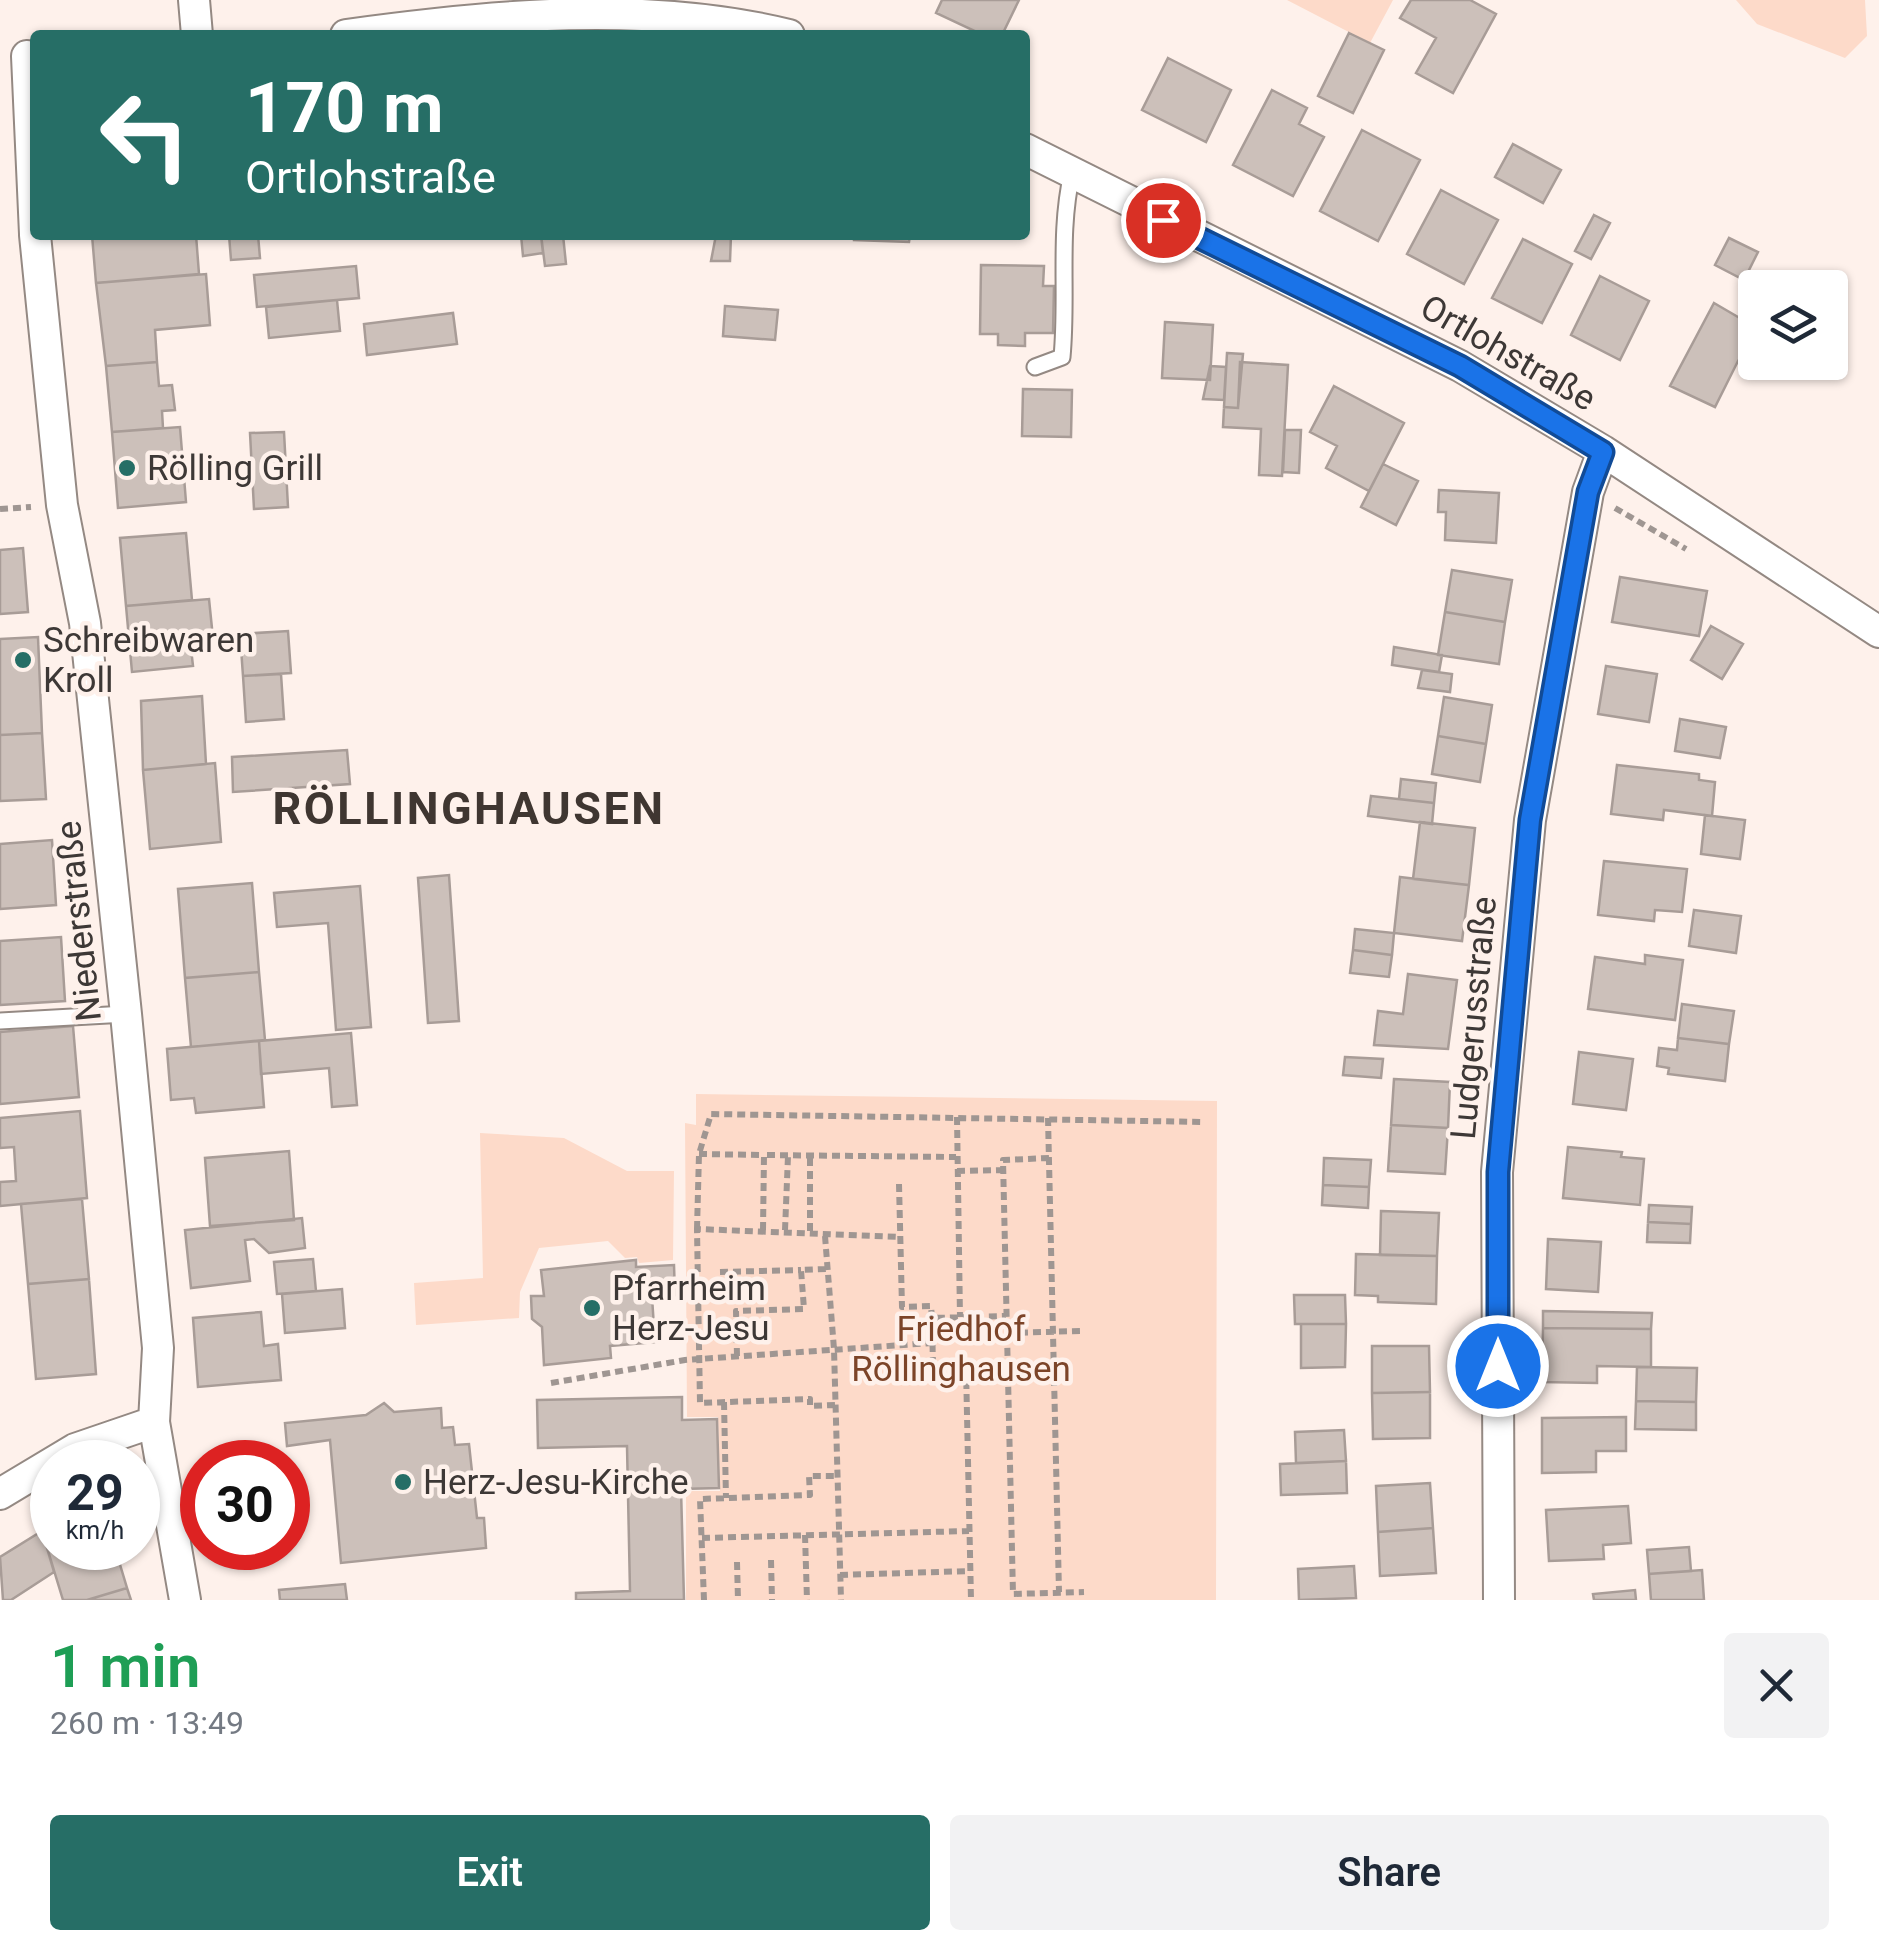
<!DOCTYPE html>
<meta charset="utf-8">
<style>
body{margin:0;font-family:Roboto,sans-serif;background:#f2f2f3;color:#1f2937;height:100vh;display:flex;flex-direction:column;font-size:38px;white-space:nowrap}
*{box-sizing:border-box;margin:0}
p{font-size:32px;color:#747a83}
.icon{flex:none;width:55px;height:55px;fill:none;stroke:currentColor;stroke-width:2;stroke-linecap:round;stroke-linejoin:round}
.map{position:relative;height:1600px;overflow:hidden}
.panel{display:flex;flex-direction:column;background:#fff;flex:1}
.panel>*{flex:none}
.hud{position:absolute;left:30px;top:30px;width:1000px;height:210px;border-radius:10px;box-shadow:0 2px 8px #0004;background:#266e66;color:#fff;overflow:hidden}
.tools{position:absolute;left:1738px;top:270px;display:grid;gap:20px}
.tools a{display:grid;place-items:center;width:110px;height:110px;border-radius:10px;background:#fff;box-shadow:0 2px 8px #0004;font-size:50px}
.speed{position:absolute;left:30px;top:1440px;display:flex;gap:20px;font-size:50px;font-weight:700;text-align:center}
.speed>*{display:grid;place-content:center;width:130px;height:130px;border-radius:50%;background:#fff;box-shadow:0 2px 8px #0004;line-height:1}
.speed small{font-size:25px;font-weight:400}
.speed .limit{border:15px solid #d22;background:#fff;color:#111}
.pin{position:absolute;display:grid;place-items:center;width:85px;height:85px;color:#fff;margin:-42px;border:5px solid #fff;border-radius:50%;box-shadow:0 2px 10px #0007}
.me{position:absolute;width:110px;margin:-55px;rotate:0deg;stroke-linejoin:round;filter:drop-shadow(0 0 8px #0008)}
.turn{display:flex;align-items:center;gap:35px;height:210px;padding:0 50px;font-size:45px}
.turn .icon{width:130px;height:130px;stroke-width:2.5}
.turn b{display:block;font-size:70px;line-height:85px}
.round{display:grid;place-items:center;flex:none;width:105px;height:105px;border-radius:10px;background:#f2f2f3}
.summary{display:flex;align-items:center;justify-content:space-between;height:170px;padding:0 50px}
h1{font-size:60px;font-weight:600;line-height:75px;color:#1e9e55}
.primary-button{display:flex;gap:20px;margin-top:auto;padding:20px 50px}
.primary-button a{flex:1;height:115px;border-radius:10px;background:#266e66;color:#fff;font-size:40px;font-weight:600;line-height:115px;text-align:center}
.primary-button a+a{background:#f2f2f3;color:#1f2937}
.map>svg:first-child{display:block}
.green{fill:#fddac9}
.building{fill:#ccc0ba;stroke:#a89c97;stroke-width:2.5}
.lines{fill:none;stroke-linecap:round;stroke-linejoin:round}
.service-casing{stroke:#948983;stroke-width:19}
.minor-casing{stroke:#948983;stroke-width:34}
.path{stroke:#9f9692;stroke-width:6;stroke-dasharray:8 5;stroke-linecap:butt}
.service{stroke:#fff;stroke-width:15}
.minor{stroke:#fff;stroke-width:30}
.route-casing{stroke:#114b97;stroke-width:25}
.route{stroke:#1a73e8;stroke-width:18}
.poi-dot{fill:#266e66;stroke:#fef1eb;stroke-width:4}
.labels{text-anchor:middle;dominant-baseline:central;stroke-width:9;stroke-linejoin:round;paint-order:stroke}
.street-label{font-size:35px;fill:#3d3836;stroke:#fef1eb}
.poi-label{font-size:35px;fill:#3d3836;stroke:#fef1eb;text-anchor:start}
.park-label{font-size:35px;fill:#7c4428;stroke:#fef1eb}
.district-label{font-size:45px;font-weight:bold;letter-spacing:2.5px;fill:#3f3631;stroke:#fef1eb}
</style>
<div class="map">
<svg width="1879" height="1600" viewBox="0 0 1879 1600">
<rect width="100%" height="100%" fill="#fef1eb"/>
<path class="green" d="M1287,0H1393L1370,43Z
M1736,0H1865L1867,36L1845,58L1757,24Z
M696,1094L1217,1101L1216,1600H686V1491H720L718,1417H687L685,1123L696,1125Z
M480,1133L564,1138L627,1171H674L673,1260L639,1263L637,1257L625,1258L608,1241L539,1248L520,1292L519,1318L416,1325L414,1283L483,1278Z"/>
<path class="building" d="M942,0H1019L1002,35H983L936,13Z
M1411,0H1470L1496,14L1453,93L1416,73L1436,38L1400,18Z
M1349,33L1384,50L1353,113L1318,96Z
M1168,58L1231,90L1206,142L1142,110Z
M1272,90L1307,108L1299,124L1324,137L1293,196L1233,165Z
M1362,130L1420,160L1378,241L1320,211Z
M1513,144L1561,170L1543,203L1495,177Z
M1441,190L1498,220L1464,284L1407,254Z
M1594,215L1610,223L1591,259L1575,251Z
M92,235H196L199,274L96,283Z
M229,235H258L260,258L231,260Z
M521,235H541L543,253L523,256Z
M541,235H563L566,264L545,266Z
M716,235H731L730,261H711Z
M752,235H810V238Z
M854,235H910L909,242L854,240Z
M1729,238L1758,252L1744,280L1715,265Z
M1523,239L1572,264L1542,323L1492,298Z
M981,265L1044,266L1043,286H1054L1053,333H1025V346L998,345V334H980Z
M356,266L359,298L257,307L254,275Z
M206,274L210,325L155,330L157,362L106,366L96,283Z
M1600,276L1649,301L1620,360L1571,335Z
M337,300L340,331L269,338L266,307Z
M1714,303L1755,327V361L1751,369L1738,361L1715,407L1670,386Z
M725,306L778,310L775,340L723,336Z
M453,313L457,344L367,355L364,324Z
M1165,322L1213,325L1210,380L1162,378Z
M1227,353L1243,354L1238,408L1224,407Z
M157,362L159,386L172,385L175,410L162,411L163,428L112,432L106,366Z
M1240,362L1288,365L1282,476L1259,475L1261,429L1223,427L1224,407L1238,408Z
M1210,366L1226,367L1224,400L1203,399Z
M1334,386L1404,423L1369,491L1326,468L1337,446L1310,432Z
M1023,389L1072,390L1071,437L1022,436Z
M180,427L186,502L118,508L112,432Z
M1285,430H1301L1299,473L1283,472Z
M284,432L288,507L254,509L250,433Z
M1383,464L1418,481L1396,525L1361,507Z
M1439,490L1499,493L1496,543L1445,540L1446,512H1438Z
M186,533L192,600L126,606L120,538Z
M23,548L28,612L0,614V550Z
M1452,570L1512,580L1505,622L1445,612Z
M1620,577L1707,591L1699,636L1612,622Z
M209,599L213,638L190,640L193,666L132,672L126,606Z
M1445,612L1505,622L1499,664L1438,655Z
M1711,626L1743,644L1722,679L1691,660Z
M288,631L291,673L243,676L240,634Z
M38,637L42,733L0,735V639Z
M1394,647L1442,655L1439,672L1392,665Z
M1606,666L1657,674L1649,722L1598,714Z
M1422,670L1452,674L1450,692L1418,688Z
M281,674L284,719L246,722L243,676Z
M202,696L206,764L143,770L141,701Z
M1444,697L1492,705L1486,744L1438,736Z
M1680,719L1726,727L1720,758L1675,751Z
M42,733L46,799L0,801V735Z
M1438,736L1486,744L1480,782L1432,774Z
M347,750L350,784L233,792L232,757Z
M215,763L221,842L150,849L143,770Z
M1617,765L1699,774V780L1715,782L1712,816L1664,810L1663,820L1611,814Z
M1401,779L1436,783L1434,803L1399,799Z
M1371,796L1434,803L1432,824L1368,816Z
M1705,815L1745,820L1740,859L1701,854Z
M1420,822L1475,828L1469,885L1413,879Z
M52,840L56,905L0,909V844Z
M1604,861L1687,869L1682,912L1655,910L1654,921L1598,915Z
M449,875L459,1021L428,1023L418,878Z
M1400,877L1469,885L1462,941L1394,933Z
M252,883L259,972L185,978L178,889Z
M360,886L371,1027L336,1030L328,923L277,927L274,893Z
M1694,910L1741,916L1736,953L1689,946Z
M1355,929L1394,933L1392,955L1353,950Z
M61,937L65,1001L0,1005V941Z
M1353,950L1392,955L1389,977L1350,973Z
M1645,955L1683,960L1675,1020L1588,1009L1595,957L1645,964Z
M259,972L265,1040L191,1047L185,978Z
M1408,974L1457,980L1448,1049L1374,1045L1378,1011L1403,1014Z
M1682,1004L1734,1011L1729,1044L1678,1038Z
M73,1026L79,1097L0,1104V1032Z
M351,1033L357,1105L332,1107L329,1068L261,1074L259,1041Z
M1678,1038L1729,1044L1725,1081L1668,1074L1669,1068L1657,1066L1659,1048L1677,1050Z
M259,1041L264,1107L196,1113L194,1098L171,1100L167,1049Z
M1579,1052L1633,1059L1626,1110L1573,1104Z
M1345,1057L1383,1059L1381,1078L1343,1075Z
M1394,1079L1450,1082L1448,1128L1391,1125Z
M80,1111L87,1198L0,1206V1182L16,1181L14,1147L0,1148V1118Z
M1391,1125L1448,1128L1445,1174L1388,1171Z
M1568,1147L1622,1152L1621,1157L1644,1159L1640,1205L1563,1198Z
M289,1151L294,1220L210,1226L205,1158Z
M1324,1158L1371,1160L1369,1187L1323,1185Z
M1323,1185L1369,1187L1368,1208L1322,1205Z
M82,1199L89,1279L28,1284L21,1204Z
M1649,1205L1692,1207L1691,1224L1648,1222Z
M1381,1211L1439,1213L1437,1256L1380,1255Z
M302,1218L305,1248L269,1253L254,1239L245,1240L250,1281L191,1288L185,1230Z
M1648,1222L1691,1224L1690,1243L1647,1242Z
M1548,1239L1601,1242L1598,1292L1546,1289Z
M1356,1254L1437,1256L1436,1304L1378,1302V1296L1355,1295Z
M313,1259L316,1291L277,1294L274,1262Z
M636,1260V1267L674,1265L675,1295L652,1297L655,1342L610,1346L611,1358L544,1365L542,1327L532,1319L531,1296H544L541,1270Z
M89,1279L96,1374L36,1379L28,1284Z
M342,1289L345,1328L285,1333L282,1294Z
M1294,1295H1345L1346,1324H1295Z
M1543,1311L1652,1313L1651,1329L1543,1328Z
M261,1312L264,1346L278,1344L281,1380L198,1387L193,1318Z
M1301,1324H1346L1345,1367L1301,1368Z
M1543,1328L1651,1329V1367L1597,1366V1383L1542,1382Z
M1372,1346H1429L1430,1392L1372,1393Z
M1637,1367L1697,1368L1696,1402L1636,1401Z
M1430,1392V1438L1373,1439L1372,1393Z
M682,1397V1420L717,1419L719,1488L681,1489L684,1600H576V1593L630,1591L627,1446L538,1448L537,1400Z
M1636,1401L1696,1402V1430L1635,1429Z
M384,1403L394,1412L441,1408L442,1428L453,1427L455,1445L469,1444L477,1518H484L486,1548L341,1563L330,1440L287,1446L285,1423L366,1415Z
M1626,1417V1451H1596V1472L1542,1473V1418Z
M1344,1430L1346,1461L1296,1463L1295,1432Z
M1346,1461L1347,1493L1281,1495L1280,1464Z
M1430,1483L1433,1528L1378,1532L1376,1486Z
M1628,1506L1631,1543L1603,1545L1604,1559L1549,1561L1546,1510Z
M52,1527V1548H115L127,1588L87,1600H63L42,1531Z
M1433,1528L1436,1573L1380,1576L1378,1532Z
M42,1531L54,1572L11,1600H3L0,1557Z
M1689,1547L1691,1571L1649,1574L1647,1550Z
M1354,1566L1356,1598L1299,1600L1298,1569Z
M1702,1570L1704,1600H1651L1649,1574Z
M345,1584L347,1600H280L279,1590Z
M127,1588L131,1600H87Z
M1635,1590L1636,1600H1594L1593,1594Z"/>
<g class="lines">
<defs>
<path id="service" d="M1035,367L1062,357C1068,294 1058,235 1072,173
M0,1021L126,1014"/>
<path id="minor" d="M194,0L197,35
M346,35C492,15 646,0 789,35
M27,56L35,234
M1025,149L1460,366L1603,451L1879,632
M35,235L62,505L85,623L126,1014L158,1348L154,1422L185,1600
M0,1494L75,1449L154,1422
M1499,1600L1497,1172L1530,820L1588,492L1603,451"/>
</defs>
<use href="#service" class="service-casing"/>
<use href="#minor" class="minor-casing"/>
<path class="path" d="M1615,508L1686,549
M0,509L31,507
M957,1117L960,1317
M1048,1118L1059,1592
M699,1154L764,1155
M1049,1158L1003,1160L1013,1594L1084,1592
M957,1171L1003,1170
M899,1184L902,1307L931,1306L932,1318L1006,1316
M697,1229L699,1154L711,1114L1205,1122
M763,1230L764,1155L956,1157
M785,1230L788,1156
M810,1231V1156
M825,1236L834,1349L841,1600
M720,1272L801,1270
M932,1318L933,1368L1007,1366
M1007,1333L1080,1331
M737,1356L736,1311L804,1309L801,1270L826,1269
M966,1368L971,1600
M551,1383L685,1360L932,1343
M724,1402L726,1498
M835,1405L810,1406V1399L700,1403L697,1229L900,1237
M805,1535L807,1600
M702,1538L969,1531
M771,1560L772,1600
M737,1562L738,1600
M840,1575L970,1571
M704,1600L700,1499L810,1495L809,1476H837"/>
<use href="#service" class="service"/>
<use href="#minor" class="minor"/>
</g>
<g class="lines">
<defs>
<path id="route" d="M1163,220L1460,366L1603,452L1588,492L1530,820L1498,1172V1366"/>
</defs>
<use href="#route" class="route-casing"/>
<use href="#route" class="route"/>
</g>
<g class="poi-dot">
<circle cx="127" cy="468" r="10"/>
<circle cx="23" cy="660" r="10"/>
<circle cx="592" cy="1308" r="10"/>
<circle cx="403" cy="1482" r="10"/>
</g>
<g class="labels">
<g class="street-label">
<text transform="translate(1508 353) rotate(30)">Ortlohstraße</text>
<text transform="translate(79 921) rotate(-96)">Niederstraße</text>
<text transform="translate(1474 1018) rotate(-85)">Ludgerusstraße</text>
</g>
<g class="poi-label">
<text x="147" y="468">Rölling Grill</text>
<text x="43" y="640">Schreibwaren<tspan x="43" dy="40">Kroll</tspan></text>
<text x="612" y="1288">Pfarrheim<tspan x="612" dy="40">Herz-Jesu</tspan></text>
<text x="423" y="1482">Herz-Jesu-Kirche</text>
</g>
<g class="park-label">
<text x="961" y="1329">Friedhof<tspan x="961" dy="40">Röllinghausen</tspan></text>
</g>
<g class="district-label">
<text x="469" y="808">RÖLLINGHAUSEN</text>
</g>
</g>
</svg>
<div class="tools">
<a><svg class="icon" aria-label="layers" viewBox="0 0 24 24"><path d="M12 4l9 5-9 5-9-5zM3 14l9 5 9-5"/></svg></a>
</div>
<div class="speed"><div>29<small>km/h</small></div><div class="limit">30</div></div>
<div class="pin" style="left:1163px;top:220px;background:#d93025"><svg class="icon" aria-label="arrive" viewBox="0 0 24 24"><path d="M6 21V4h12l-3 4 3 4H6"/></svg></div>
<svg class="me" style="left:1498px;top:1366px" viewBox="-20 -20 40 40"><circle r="17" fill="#1a73e8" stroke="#fff" stroke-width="3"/><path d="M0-11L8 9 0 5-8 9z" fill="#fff"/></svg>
<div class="hud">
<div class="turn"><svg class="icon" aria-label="left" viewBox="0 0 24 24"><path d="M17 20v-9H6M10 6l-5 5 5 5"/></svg><div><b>170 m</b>Ortlohstraße</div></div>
</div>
</div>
<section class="panel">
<div class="summary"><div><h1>1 min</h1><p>260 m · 13:49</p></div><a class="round"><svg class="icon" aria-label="close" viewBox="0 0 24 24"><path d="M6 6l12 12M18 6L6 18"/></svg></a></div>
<div class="primary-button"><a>Exit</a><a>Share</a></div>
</section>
